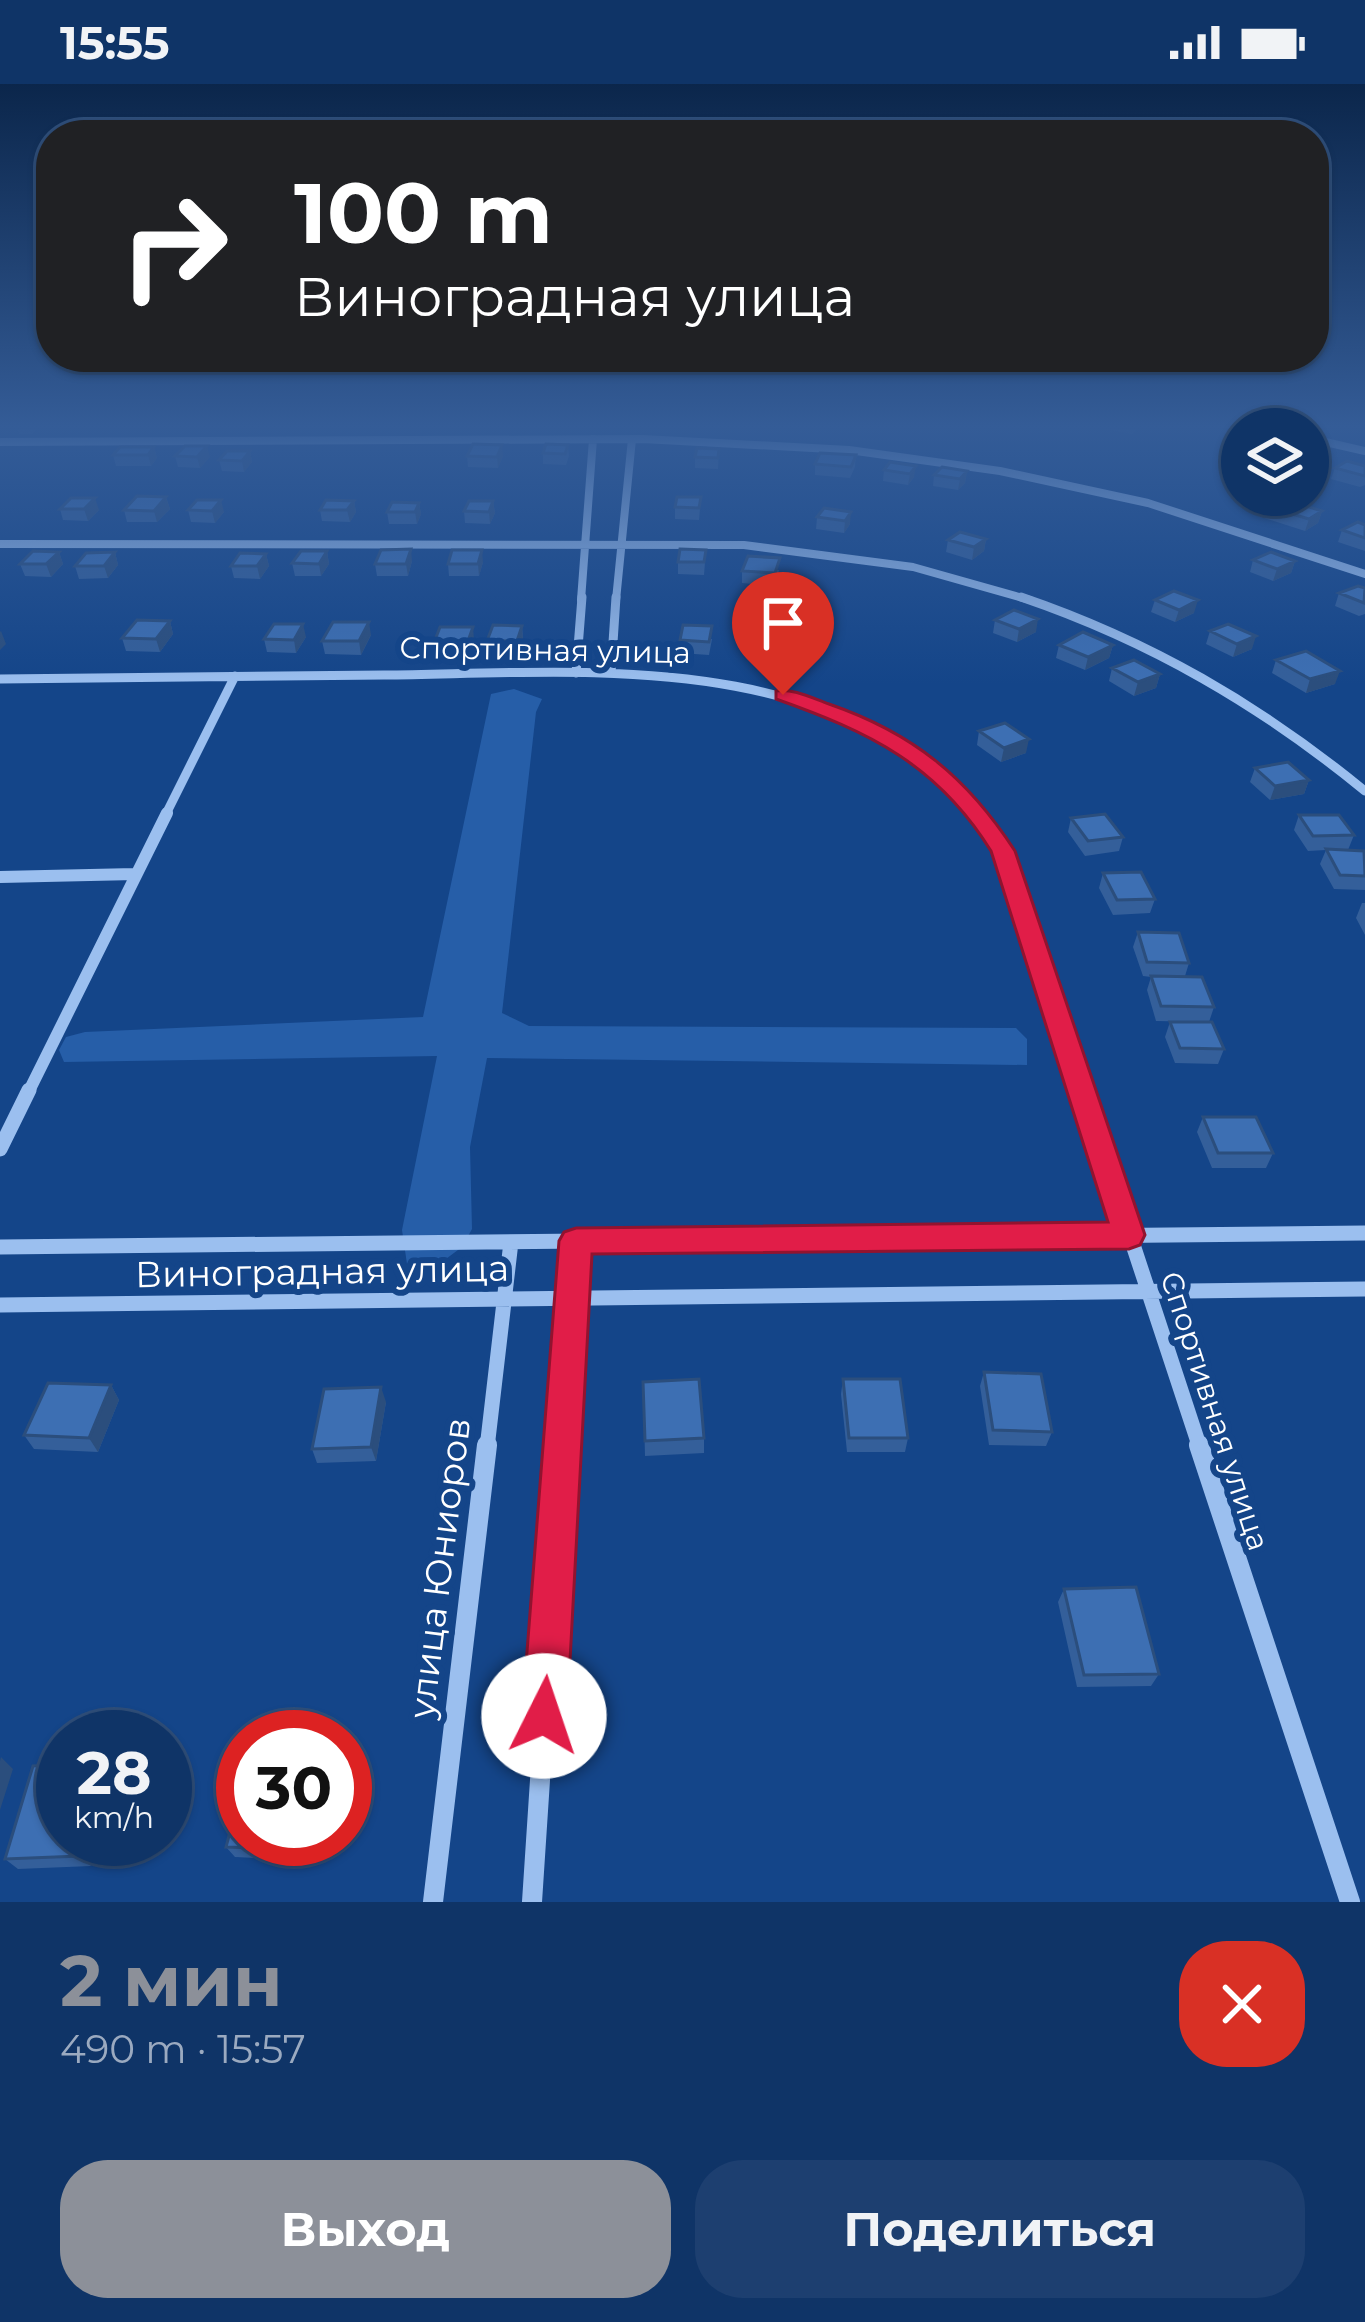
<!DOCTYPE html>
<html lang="ru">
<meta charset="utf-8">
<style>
body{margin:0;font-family:Montserrat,sans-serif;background:#1d3f70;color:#f1f3f6;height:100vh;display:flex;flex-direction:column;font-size:45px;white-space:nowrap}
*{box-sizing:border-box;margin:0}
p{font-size:39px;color:#9baac0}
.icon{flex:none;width:66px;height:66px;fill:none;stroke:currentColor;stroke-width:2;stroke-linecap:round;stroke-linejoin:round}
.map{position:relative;height:1818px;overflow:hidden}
.sheet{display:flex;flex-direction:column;background:#0f3467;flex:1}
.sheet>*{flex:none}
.top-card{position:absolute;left:36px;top:36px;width:1293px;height:252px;border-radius:48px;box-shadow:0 3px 9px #0004,0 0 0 3px #2f4f7b;background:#202124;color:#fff;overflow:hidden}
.controls{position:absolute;left:1221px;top:324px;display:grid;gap:24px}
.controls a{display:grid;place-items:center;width:108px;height:108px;border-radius:50%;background:#0f3467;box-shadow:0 3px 9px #0004,0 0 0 3px #2f4f7b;font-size:60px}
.speed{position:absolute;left:36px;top:1626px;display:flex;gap:24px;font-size:60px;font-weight:700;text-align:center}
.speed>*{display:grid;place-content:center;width:156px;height:156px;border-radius:50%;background:#0f3467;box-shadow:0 3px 9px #0004,0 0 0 3px #2f4f7b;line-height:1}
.speed small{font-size:30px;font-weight:400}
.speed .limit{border:18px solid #d22;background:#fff;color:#111}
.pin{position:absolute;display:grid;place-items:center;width:102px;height:102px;color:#fff;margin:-123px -51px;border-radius:50% 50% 50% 0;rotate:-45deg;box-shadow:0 0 12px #0007}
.pin .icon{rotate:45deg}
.me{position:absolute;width:132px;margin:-66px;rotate:4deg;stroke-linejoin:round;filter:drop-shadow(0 0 9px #0008)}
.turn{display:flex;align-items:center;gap:42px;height:252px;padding:0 60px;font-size:54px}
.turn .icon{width:156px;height:156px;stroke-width:2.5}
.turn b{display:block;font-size:84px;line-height:102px}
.round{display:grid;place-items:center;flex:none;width:126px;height:126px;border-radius:48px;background:#1d3f70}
.summary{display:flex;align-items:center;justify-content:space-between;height:204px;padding:0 60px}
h1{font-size:72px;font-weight:700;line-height:90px;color:#8c9099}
.button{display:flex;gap:24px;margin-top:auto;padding:24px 60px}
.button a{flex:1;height:138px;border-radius:48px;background:#8c9099;color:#fff;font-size:48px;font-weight:700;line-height:138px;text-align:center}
.button a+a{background:#1d3f70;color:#f1f3f6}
.status{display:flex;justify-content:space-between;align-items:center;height:84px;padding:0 60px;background:#0f3467;direction:ltr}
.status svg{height:33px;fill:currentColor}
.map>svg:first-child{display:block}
.green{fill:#265ea8}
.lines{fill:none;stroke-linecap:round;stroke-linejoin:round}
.minor-far4{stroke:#9bbfef;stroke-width:8}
.minor-far3{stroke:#9bbfef;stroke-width:9}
.minor-far2{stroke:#9bbfef;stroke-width:12}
.minor-far1{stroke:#9bbfef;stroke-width:15}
.minor{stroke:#9bbfef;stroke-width:20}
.wall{fill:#345f9a}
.shaded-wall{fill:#2b4e7d}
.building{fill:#3d6fb3;stroke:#2b4e7d;stroke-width:3}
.route{fill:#e11d48;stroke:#92132f;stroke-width:3}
.labels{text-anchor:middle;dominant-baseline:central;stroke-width:12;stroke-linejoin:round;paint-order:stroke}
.street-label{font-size:30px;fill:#fff;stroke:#144589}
.near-street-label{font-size:36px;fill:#fff;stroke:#144589}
</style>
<div class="status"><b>15:55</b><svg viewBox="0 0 49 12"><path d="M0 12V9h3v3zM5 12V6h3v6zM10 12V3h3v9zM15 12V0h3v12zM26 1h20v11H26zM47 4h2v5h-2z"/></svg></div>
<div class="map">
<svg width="1365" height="1818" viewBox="0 0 1365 1818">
<rect width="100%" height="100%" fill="#144589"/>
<path class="green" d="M514,605L542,615L536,628L502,929L529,942L1016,944L1027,955V981L487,974L470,1063L472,1145L462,1163L423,1192L407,1180L402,1146L437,972L64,978L59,966L66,953L85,948L423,933L491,610Z"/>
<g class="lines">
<path class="minor-far4" d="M1308,354L1365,367
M0,358L643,355L849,366L1000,387L1148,419L1365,490
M0,460L744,461L913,483L1030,516
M581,516L593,355
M616,516L632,355"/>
<path class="minor-far3" d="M1021,513C1150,557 1260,621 1365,707
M576,589L582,513
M611,589L616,513
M0,595C128,593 256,592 384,591C583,589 832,561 974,732
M165,732L235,592"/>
<path class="minor-far2" d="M972,729L1003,767L1083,1009
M0,793L135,790
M28,1009L167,729"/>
<path class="minor-far1" d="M1082,1006L1200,1364
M0,1065L29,1006
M0,1163L1365,1149
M0,1221L1365,1205
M487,1364L511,1158
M562,1364L576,1157"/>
<path class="minor" d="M1199,1361L1350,1818
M433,1818L487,1361
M532,1818L562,1361"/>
</g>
<path class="wall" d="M18,345H36L32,350H19Z
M1105,345H1137L1132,350Z
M568,361L569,372L566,381L543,380V369Z
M154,363L157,374L151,382H116L113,371Z
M719,365L718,385L695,384V373Z
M250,367L252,378L244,388L222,387L219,376Z
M856,371L855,383L850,394L815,391V380Z
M175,372L210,373L200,384L178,383Z
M467,372H503L498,384L468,383Z
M890,378L914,393L908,401L883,397L884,386Z
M1365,382V401L1360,403L1331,395L1335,384Z
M967,387L965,399L958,406L933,402L934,391Z
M166,413L170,425L157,438H127L124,426Z
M701,413L699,436L675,435V423Z
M354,417L356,428L350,438L322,437L320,426Z
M493,417L495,429L490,440L465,439L464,427Z
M419,419L421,430L417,440H389L387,428Z
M1262,421L1322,427L1318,439L1305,447L1258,432Z
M824,424L850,440L844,449L816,445L817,433Z
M60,425L99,426L88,437L63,436Z
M188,426L224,428L215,439L191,438Z
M1365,441V467L1338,458L1342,446Z
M986,455L984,467L972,476L946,468L948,456Z
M706,466L704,491L678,490V478Z
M327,467L329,480L321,492H295L292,479Z
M59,468L63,480L51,493L25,492L20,480Z
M115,468L118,481L108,494L79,495L75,482Z
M266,470L269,482L260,495L234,494L231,482Z
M1253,476L1295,477L1291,489L1273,497L1250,488Z
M412,477L408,492H377L375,480Z
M483,478L479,492H449L448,480Z
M779,486L775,502L742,499V487Z
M1365,504V530L1359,532L1335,522L1339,509Z
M1155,516L1194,529L1175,538L1151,528Z
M995,536L1036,548L1017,558L993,549Z
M170,537L173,550L160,568L126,567L122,554Z
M522,542L523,555L518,570H489L487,557Z
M1210,547L1252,565L1233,573L1206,560Z
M371,551L361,571L325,570L322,557Z
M306,553L296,569L267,568L264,555Z
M712,555L709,571L680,569V556Z
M435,556H474L470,570L437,569Z
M1059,561H1113L1109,574L1085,586L1056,574Z
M1276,576L1335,600L1306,609L1272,589Z
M1112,584L1160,590L1156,604L1134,612L1109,597Z
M979,647L1026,669L1001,678L977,661Z
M1255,684L1309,696L1304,710L1270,716L1250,698Z
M1299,731L1354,751L1348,766L1365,768V806L1334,805L1320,780L1326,766L1308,767L1294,746Z
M1071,734L1123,753L1119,767L1085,772L1068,748Z
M1103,789L1155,815L1150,829L1113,831L1099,804Z
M1362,819H1365V851L1356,834Z
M1138,848L1189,879L1185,892L1214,923L1209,938L1224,965L1218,980L1175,979L1165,953L1170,938H1206L1156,937L1147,906L1151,893L1143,892L1133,863Z
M1203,1033L1273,1069L1266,1084H1212L1197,1048Z
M984,1288L1052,1348L1046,1362L989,1361L980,1302Z
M843,1295L908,1354L905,1368H847L841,1310Z
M643,1298L704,1354V1369L645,1372Z
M111,1301L119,1316L98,1368L34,1365L24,1351Z
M386,1318L376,1377L317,1379L312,1365Z
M1064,1505L1159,1590L1151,1602L1077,1603L1058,1518Z
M63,1755H98L91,1782L18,1785L5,1775Z
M320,1755L315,1777L235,1773L226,1763Z"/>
<path class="shaded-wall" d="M502,361L503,372L498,384L497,373Z
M207,362L210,373L200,384L197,373Z
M154,363L157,374L151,382L148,371Z
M250,367L252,378L244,388L242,377Z
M916,382L914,393L908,401L910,390Z
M967,387L965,399L958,406L960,395Z
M166,413L170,425L157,438L154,427Z
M95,414L99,426L88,437L84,425Z
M221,416L224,428L215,439L212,427Z
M354,417L356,428L350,438L347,426Z
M493,417L495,429L490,440L489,428Z
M419,419L421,430L417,440L415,428Z
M1322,427L1318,439L1305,447L1309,435Z
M851,428L850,440L844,449L845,437Z
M986,455L984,467L972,476L974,463Z
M411,465L412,477L408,492L406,480Z
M482,466L483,478L479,492L478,480Z
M327,467L329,480L321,492L319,480Z
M59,468L63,480L51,493L46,480Z
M115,468L118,481L108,494L104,482Z
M266,470L269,482L260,495L257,482Z
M1295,477L1291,489L1273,497L1277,485Z
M1198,516L1194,529L1175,538L1179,526Z
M1038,535L1036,548L1017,558L1019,545Z
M170,537L173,550L160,568L156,555Z
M369,538L371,551L361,571L359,557Z
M303,540L306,553L296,569L294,556Z
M522,542L523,555L518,570L517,557Z
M473,543L474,556L470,570L468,557Z
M1,547L6,560L0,566V548Z
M1256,552L1252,565L1233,573L1237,560Z
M1113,561L1109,574L1085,586L1088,573Z
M1340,587L1335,600L1306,609L1310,595Z
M1160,590L1156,604L1134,612L1138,598Z
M1029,655L1026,669L1001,678L1004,664Z
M1309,696L1304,710L1270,716L1275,702Z
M111,1301L119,1316L98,1368L89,1354Z
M381,1303L386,1318L376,1377L371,1363Z
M1,1673L13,1685L0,1726V1677Z
M85,1755H98L91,1782L80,1772Z
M311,1755H320L315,1777L309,1766Z"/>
<path class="building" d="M473,360L502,361L497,373L467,372Z
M546,360L568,361L565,370L543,369Z
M185,362H207L197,373L175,372Z
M120,363H154L148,371H113Z
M697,364L719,365L718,374L695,373Z
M227,367H250L242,377L219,376Z
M820,369L856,371L851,383L815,380Z
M1347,377L1365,382V392L1335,384Z
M890,378L916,382L910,390L884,386Z
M942,383L967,387L960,395L934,391Z
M137,412L166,413L154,427L124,426Z
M677,413H701L699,424L675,423Z
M1276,413L1322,427L1309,435L1262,421Z
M71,414H95L84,425H60Z
M197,416H221L212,427L188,426Z
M326,416L354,417L347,426H320Z
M469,417H493L489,428L464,427Z
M392,418L419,419L415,428H387Z
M824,424L851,428L845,437L817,433Z
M1358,438L1365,441V454L1342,446Z
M960,448L986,455L974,463L948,456Z
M411,465L406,480H375L381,466Z
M680,465L706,466L704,478H678Z
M452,466H482L478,480H448Z
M33,467L59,468L46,480H20Z
M301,467H327L319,480L292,479Z
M115,468L104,482H75L86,469Z
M1271,468L1295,477L1277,485L1253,476Z
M240,469L266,470L257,482H231Z
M748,472L780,474L775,489L742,487Z
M1358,502L1365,504L1364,519L1339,509Z
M1174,507L1198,516L1179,526L1155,516Z
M1014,526L1038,535L1019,545L995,536Z
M137,536L170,537L156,555L122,554Z
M333,538H369L359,557H322Z
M274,540H303L294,556L264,555Z
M1228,540L1256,552L1237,560L1210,547Z
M493,541L522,542L517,557H487Z
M683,541L712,542L709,558L680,556Z
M440,543H473L468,557L435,556Z
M1083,548L1113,561L1088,573L1059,561Z
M1306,567L1340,587L1310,595L1276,576Z
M1134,576L1160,590L1138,598L1112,584Z
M1005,639L1029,655L1004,664L979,647Z
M1288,678L1309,696L1275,702L1255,684Z
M1105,730L1123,753L1088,757L1071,734Z
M1299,731H1339L1354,751L1313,752Z
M1326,765L1364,767L1365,792L1340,791Z
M1141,788L1155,815L1117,816L1103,789Z
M1138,848L1179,849L1189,879L1147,878Z
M1151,892L1202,893L1214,923L1161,922Z
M1170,938H1212L1224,965L1180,964Z
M1203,1033H1256L1273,1069H1218Z
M984,1288L1041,1290L1052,1348L993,1346Z
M699,1295L704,1354L645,1357L643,1298Z
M843,1295H900L908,1354H849Z
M48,1299L111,1301L89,1354L24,1351Z
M381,1303L371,1363L312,1365L324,1305Z
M1136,1503L1159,1590L1084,1591L1064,1505Z
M63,1680V1755H85L80,1772L5,1775L33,1682Z
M243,1698V1755H311L309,1766L226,1763Z"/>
<linearGradient id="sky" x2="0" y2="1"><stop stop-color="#0b264b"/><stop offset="0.57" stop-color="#345c97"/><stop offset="1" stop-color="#345c97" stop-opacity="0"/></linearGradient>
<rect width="1365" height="600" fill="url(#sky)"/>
<path class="route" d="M776,607C793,604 812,614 829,620C913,649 967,693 1015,767L1145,1151L1140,1161L1129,1165L592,1170L567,1632L560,1648L544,1654L529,1648L522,1632L559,1157L564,1148L576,1144L1108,1138L991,767C937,680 869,648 776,615Z"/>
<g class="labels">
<g class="street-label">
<text transform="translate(545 566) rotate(1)">Спортивная улица</text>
<text transform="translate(1215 1327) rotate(72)">Спортивная улица</text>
</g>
<g class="near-street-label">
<text transform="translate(322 1187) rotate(-1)">Виноградная улица</text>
<text transform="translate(439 1484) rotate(-83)">улица Юниоров</text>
</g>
</g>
</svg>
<div class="controls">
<a><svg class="icon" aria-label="layers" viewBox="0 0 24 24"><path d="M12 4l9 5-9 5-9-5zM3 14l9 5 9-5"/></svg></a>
</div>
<div class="speed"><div>28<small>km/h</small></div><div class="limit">30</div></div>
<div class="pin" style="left:783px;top:611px;background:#d93025"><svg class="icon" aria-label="arrive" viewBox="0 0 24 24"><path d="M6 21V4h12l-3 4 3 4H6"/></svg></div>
<svg class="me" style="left:544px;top:1632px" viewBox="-20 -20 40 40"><circle r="19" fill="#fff"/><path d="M0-13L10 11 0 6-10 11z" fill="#e11d48"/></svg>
<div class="top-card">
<div class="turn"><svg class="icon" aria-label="right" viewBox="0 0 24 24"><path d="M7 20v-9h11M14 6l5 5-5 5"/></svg><div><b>100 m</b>Виноградная улица</div></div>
</div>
</div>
<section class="sheet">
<div class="summary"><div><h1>2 мин</h1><p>490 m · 15:57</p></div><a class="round" style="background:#d93025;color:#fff"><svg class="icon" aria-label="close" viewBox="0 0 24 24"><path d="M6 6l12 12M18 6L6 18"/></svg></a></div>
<div class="button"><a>Выход</a><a>Поделиться</a></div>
</section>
